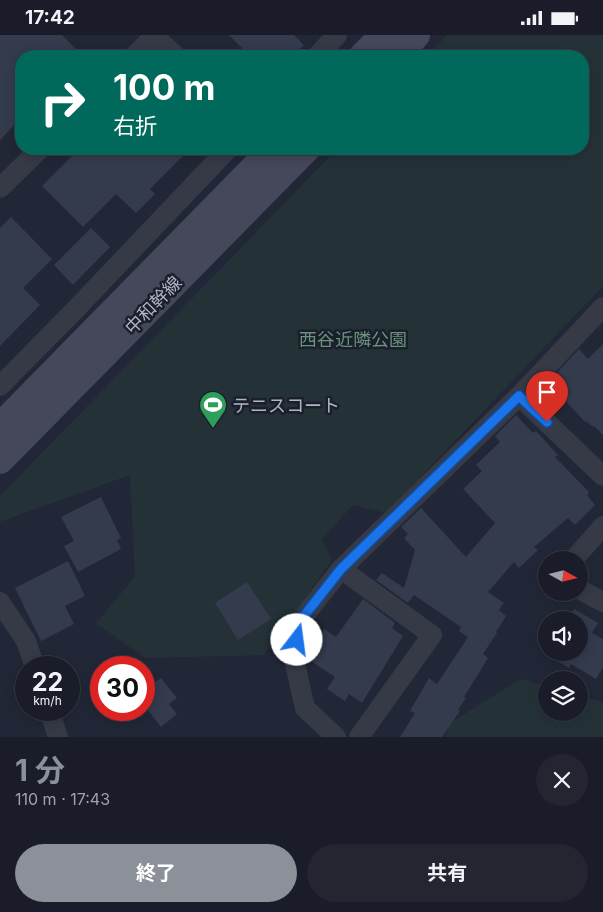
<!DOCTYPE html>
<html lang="ja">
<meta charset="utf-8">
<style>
body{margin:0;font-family:Inter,"Noto Sans JP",sans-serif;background:#232631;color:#f1f3f6;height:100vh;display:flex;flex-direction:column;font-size:19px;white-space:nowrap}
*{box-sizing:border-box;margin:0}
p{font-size:16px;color:#9fa2a8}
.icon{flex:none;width:28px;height:28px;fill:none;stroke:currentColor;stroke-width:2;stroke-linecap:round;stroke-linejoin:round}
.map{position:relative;height:702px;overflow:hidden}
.details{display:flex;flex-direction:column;background:#1a1d29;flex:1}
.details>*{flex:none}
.banner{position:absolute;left:15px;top:15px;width:574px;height:105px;border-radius:20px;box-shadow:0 2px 12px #0003,0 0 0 1px #383b46;background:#00695c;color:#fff;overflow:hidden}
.needle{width:32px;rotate:98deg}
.buttons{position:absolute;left:538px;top:516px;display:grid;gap:10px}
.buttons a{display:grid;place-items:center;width:50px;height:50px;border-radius:50%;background:#1a1d29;box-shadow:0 2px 12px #0003,0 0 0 1px #383b46;font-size:25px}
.speed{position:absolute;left:15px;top:621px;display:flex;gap:10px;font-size:25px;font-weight:700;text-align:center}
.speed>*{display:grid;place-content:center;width:65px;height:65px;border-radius:50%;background:#1a1d29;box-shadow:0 2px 12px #0003,0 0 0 1px #383b46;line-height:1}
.speed small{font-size:12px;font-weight:400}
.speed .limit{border:8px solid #d22;background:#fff;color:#111}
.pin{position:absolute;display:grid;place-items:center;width:42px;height:42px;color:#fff;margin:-51px -21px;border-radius:50% 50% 50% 0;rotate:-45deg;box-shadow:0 0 5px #0007}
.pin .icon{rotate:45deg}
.me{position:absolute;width:55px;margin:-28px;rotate:15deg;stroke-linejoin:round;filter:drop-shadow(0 0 4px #0008)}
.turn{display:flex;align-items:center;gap:18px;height:105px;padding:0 15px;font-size:22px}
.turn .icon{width:65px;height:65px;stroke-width:2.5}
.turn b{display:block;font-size:35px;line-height:42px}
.round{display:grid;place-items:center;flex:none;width:52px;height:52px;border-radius:26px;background:#232631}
.overview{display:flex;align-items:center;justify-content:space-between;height:85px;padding:0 15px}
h1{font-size:30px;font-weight:700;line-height:38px;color:#8c9099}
.primary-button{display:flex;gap:10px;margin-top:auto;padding:10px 15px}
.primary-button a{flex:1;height:58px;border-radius:30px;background:#8c9099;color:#fff;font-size:20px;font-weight:700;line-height:58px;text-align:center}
.primary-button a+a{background:#232631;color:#f1f3f6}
.status{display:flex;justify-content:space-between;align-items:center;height:35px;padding:0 25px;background:#1a1d29;direction:ltr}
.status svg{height:14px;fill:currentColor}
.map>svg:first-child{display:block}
.green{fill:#243238}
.building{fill:#343b4d}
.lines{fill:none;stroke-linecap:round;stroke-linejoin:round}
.minor{stroke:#363a47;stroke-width:20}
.secondary{stroke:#44485a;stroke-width:28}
.route-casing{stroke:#114b97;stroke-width:12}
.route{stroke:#1a73e8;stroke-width:9}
.labels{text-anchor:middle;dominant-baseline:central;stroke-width:5;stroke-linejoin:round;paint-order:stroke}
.street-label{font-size:18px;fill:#b0b4c4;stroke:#1b1f2c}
.park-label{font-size:18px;fill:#69927a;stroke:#1b1f2c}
.poi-label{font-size:18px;fill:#b0b4c4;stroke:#1b1f2c;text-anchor:start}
</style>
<div class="status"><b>17:42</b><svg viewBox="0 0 49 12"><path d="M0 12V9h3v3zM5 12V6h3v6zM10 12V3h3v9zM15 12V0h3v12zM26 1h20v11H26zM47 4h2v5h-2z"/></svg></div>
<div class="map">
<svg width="603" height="702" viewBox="0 0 603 702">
<rect width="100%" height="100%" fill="#222737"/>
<path class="green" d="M447,0H603V251L386,478L353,470L322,504L332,525L264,620L145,623L96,588L135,542L130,440L2,486H0V461L337,114H582V21H427Z
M521,644L546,651V678H579V661L603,667V702H445L450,688Z"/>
<path class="building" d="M0,0H62L83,21H21V83L0,105Z
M229,0H294L304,10L293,21H234L242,13Z
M79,114H190L150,154L155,159L136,178L116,159L83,192L42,151Z
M11,182L52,224L23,253L40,270L0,311V193Z
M91,193L110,212L73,250L54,230Z
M603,309V400L594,391L593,392L586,386L585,387L548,347L579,314L588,324Z
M516,380L533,398L536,396L558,420L555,422L589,457L587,460L595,470L575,490L568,483L534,512L538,515L519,533L514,527L488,557L504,568L499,575L506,581L496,597L497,598L483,619L488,623L464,662L466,663L458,675L460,676L442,702H400L415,678L410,676L429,643L437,649L468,602L459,596L461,592L414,560L408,568L376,545L382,538L404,553L415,515L404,503L408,499L401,492L421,473L466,522L495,488L463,454L482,436L476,430L500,407L495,401Z
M101,462L121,503L117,505L121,514L78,537L64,511L74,506L61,482Z
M68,526L85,561L65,571L74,589L41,606L15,553Z
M247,547L271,584L238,605L215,568Z
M363,564L395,588L392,593L403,601L362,668L349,659L345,666L327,654L335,642L306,623L307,619L324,594L336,602Z
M574,574L598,588L592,598L603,604V632L596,644L571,629L569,633L547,620L548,618H579V585H567Z
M144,632L155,647L161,643L177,663L169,669L177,679L161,692L144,670Z"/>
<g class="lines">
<path class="minor" d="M153,0L176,21
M134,21L155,0
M317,21L337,0
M0,153L40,114
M0,351L74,276L228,114
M519,361L603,441
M573,525L603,491
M341,534L432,600L359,702
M579,554L603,567
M0,567L26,606L35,632
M49,675L58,702
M336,702L305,673L294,624L300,586L341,534L519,361L603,272"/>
<path class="secondary" d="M363,21L384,0
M396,21L416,0
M0,392L273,114
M0,425L306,114"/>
</g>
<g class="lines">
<defs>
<path id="route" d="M297,605L300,586L341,534L519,361L547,387"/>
</defs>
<use href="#route" class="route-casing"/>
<use href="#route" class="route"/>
</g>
<defs>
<symbol id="stadium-pin" viewBox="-11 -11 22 30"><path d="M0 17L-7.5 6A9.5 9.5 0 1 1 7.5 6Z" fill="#2e9e5b" stroke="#1b1f2c"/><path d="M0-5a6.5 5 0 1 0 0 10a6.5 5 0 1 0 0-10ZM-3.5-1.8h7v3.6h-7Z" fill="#fff"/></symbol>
</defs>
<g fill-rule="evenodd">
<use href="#stadium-pin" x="197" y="354" width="32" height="43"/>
</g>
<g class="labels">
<g class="street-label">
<text transform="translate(153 270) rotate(-46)">中和幹線</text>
</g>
<g class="park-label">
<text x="353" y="304">西谷近隣公園</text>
</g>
<g class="poi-label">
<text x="232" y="370">テニスコート</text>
</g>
</g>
</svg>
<div class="buttons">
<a><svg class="needle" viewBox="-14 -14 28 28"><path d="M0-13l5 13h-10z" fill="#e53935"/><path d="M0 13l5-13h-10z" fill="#9fa2a8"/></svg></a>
<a><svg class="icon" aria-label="sound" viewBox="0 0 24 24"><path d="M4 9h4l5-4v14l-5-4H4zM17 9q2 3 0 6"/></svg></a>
<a><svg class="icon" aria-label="layers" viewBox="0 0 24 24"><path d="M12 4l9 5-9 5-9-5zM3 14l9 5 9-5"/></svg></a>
</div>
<div class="speed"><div>22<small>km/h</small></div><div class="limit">30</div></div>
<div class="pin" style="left:547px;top:387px;background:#d93025"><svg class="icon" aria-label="arrive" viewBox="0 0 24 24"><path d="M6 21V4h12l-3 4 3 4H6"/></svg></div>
<svg class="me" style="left:297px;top:605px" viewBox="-20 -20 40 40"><circle r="19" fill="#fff"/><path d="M0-13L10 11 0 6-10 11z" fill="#1a73e8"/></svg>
<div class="banner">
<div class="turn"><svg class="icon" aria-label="right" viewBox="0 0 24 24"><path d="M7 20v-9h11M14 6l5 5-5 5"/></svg><div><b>100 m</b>右折</div></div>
</div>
</div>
<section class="details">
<div class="overview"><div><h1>1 分</h1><p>110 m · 17:43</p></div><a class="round"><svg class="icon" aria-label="close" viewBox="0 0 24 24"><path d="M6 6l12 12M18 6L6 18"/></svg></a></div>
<div class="primary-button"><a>終了</a><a>共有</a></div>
</section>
